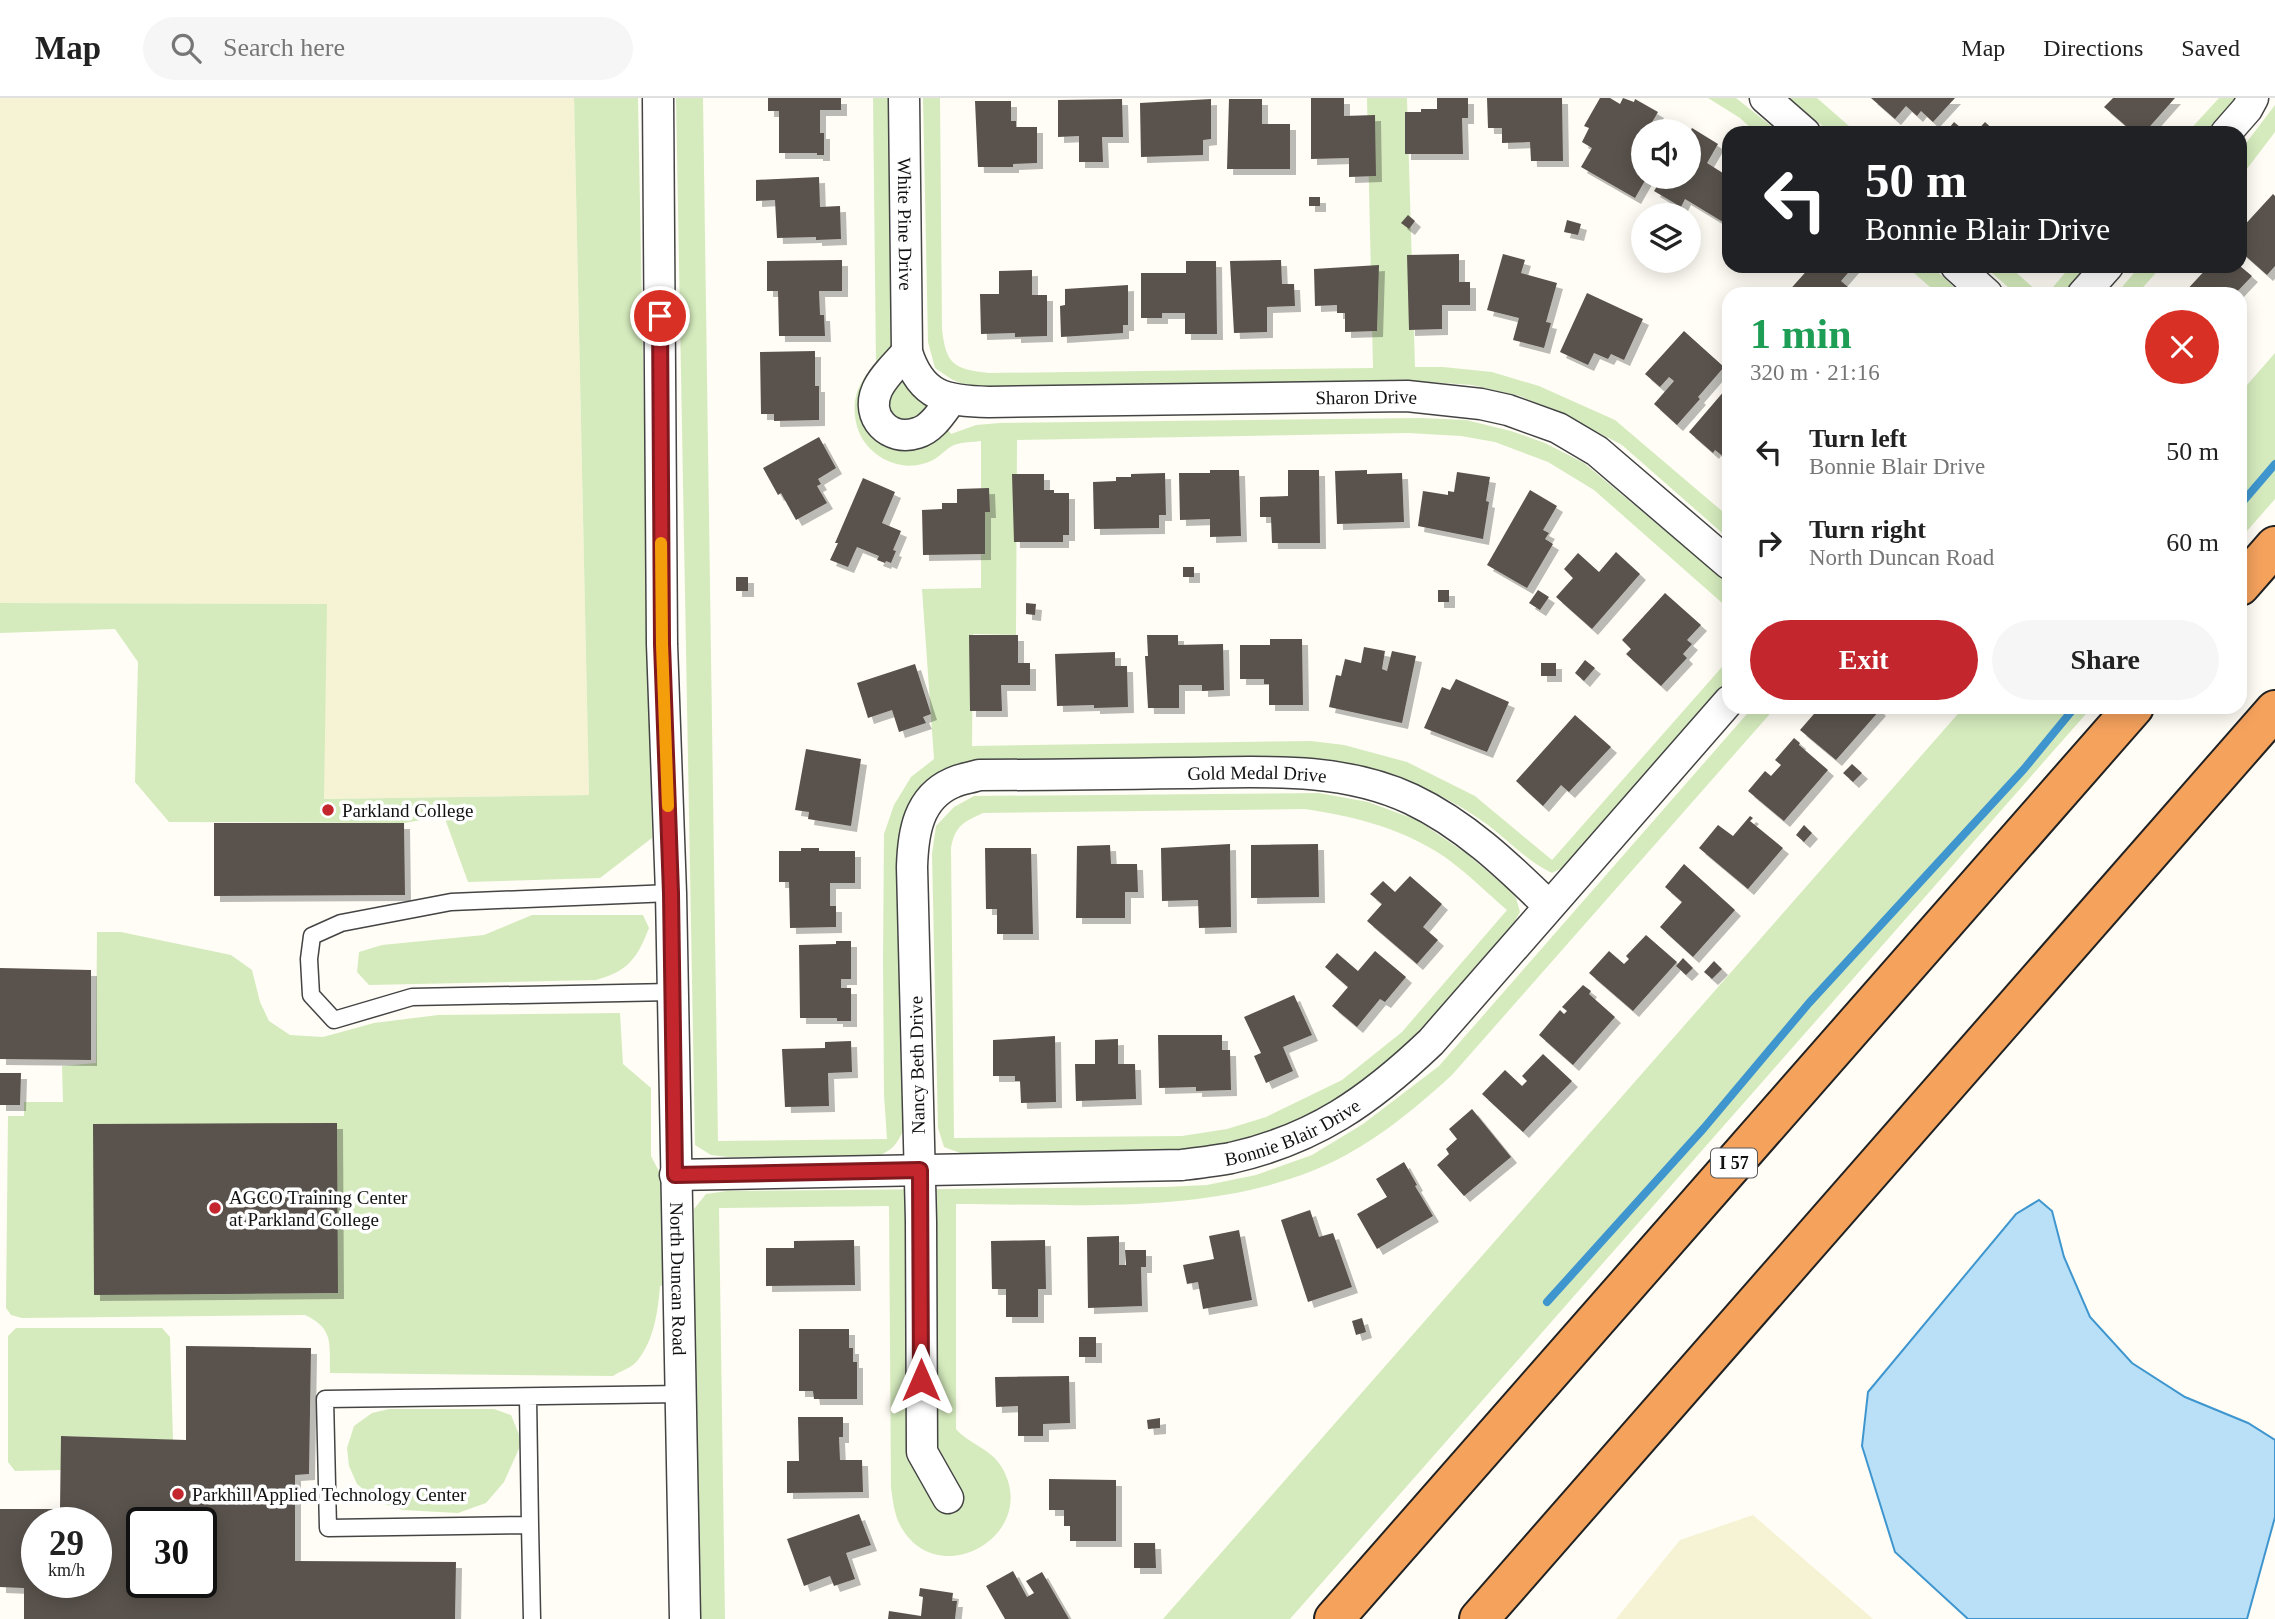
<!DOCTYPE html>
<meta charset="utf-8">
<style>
body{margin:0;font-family:"Times New Roman",serif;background:#f6f6f6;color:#222;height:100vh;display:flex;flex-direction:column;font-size:26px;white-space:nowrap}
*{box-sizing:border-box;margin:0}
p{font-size:23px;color:#767676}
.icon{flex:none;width:38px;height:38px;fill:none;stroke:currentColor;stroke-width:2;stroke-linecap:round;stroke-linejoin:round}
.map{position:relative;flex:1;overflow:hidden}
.sheet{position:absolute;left:1722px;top:189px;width:525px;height:427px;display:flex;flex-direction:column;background:#fff;border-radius:21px;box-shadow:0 4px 18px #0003}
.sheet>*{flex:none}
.hud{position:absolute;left:1722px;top:28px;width:525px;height:147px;border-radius:21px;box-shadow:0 4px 18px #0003;background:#202124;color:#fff;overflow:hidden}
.buttons{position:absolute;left:1631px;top:21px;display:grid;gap:14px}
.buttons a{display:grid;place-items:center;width:70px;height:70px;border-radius:50%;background:#fff;box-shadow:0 4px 18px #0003;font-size:35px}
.speed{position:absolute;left:21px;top:1409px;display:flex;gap:14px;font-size:35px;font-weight:700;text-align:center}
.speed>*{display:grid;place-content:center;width:91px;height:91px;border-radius:50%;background:#fff;box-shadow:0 4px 18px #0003;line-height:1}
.speed small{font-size:18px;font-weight:400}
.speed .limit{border:4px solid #111;border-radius:10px;background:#fff;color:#111}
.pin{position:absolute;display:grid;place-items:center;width:60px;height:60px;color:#fff;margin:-30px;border:4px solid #fff;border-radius:50%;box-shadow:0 2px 7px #0007}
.me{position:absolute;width:77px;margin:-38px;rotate:0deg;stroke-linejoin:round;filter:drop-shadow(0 0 5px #0008)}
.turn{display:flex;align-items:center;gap:24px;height:147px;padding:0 28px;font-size:32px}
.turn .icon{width:91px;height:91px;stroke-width:2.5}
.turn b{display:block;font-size:49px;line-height:60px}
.round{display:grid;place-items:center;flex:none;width:74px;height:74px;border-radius:37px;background:#f6f6f6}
.overview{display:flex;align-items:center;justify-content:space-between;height:119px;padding:0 28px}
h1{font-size:42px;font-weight:800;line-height:52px;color:#1e9e55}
.button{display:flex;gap:14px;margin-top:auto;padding:14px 28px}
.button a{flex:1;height:80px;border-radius:42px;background:#c4262e;color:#fff;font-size:28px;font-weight:800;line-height:80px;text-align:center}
.button a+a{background:#f6f6f6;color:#222}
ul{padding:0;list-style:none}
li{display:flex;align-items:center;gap:21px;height:91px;padding:0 28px}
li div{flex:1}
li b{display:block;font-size:26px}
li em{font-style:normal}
header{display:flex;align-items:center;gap:42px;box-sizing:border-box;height:98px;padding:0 35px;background:#fff;border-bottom:2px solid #e0e0e0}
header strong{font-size:33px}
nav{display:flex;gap:38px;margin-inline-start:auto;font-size:24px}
.search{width:490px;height:63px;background:#f6f6f6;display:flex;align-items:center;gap:18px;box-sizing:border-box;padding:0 24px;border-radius:38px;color:#767676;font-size:26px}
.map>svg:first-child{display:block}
.farmland{fill:#f6f3d4}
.green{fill:#d5ebbd;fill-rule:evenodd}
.water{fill:#b9e0f7;stroke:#3f96cf;stroke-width:2}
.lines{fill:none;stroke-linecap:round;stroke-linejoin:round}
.stream{stroke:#3f96cf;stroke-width:8}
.building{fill:#5a524d;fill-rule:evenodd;filter:url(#shadow)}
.service-casing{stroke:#444;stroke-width:19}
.minor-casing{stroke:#444;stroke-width:33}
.motorway-casing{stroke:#222;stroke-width:42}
.service{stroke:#fff;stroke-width:16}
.minor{stroke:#fff;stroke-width:30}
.motorway{stroke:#f5a25d;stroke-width:38}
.route-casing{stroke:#7f191e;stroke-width:18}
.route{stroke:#c4262e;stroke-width:12}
.slow{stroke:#f59e0b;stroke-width:12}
.poi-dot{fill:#c4262e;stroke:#fff;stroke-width:2.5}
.labels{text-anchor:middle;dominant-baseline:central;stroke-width:7;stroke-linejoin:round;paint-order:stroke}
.shield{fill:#fff;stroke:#585858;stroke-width:2}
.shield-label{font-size:18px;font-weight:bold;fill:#111}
.street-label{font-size:19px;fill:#111;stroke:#fff}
.poi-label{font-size:19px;fill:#111;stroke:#fff;text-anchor:start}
</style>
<header>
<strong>Map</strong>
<div class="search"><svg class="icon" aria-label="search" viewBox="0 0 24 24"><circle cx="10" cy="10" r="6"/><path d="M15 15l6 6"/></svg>Search here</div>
<nav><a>Map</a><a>Directions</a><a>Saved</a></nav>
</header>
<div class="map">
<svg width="2275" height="1521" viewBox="0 0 2275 1521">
<defs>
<filter id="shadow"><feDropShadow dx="6" dy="6" stdDeviation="0" flood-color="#0004"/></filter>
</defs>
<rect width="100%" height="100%" fill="#fffdf5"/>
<path class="farmland" d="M0,0H574L589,697L323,701L326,506L0,505Z
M1753,1417L1873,1521H1616L1680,1442Z"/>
<path class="green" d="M574,0H638L652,740L600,780L468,784L444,718L404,725L169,724L135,684L138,564L115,531L0,535V505L327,506L324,701L589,697Z
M676,0H703L718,1043L887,1041L884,997L883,864L884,736L894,707L911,679L934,661L922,491L981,490V343C973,344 962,344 954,347C943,352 938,363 922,366C894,374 861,353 856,324C851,300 859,283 876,266L873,0H891L894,252L951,336L976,327L1000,325L1420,320L1466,322L1511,333L1545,345L1584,365L1729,486V511L1594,392L1548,364L1495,344L1461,338L1408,335L1017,342L1016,537L973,536L972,648L1311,643L1344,647L1407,664L1475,698L1552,762L1729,561V586L1572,765L1552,775C1527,763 1510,744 1488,727C1430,685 1374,668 1304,660L1006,664L914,704L904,1031C897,1046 893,1052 878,1058L728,1059L711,1057L695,1047Z
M923,0H940L942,231C946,267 954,271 989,275L1373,270L1367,0H1407L1415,269H1443L1492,274L1539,288L1615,322L1729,419V441L1622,347L1567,318L1520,298L1472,287L1430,284L977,292L951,281L935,270L928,244Z
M1708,0H1736L1780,35H1756L1740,20Z
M1789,0H1817L1857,35H1831Z
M2219,0H2239L2209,35H2187Z
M2275,7V34L2240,80V53Z
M1906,168H1931L1962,196H1938Z
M1984,168H2009L2040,196H2016Z
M2071,168H2094L2070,196H2047Z
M2140,168H2162L2137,196H2116Z
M2275,255V401L2240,441V295Z
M1753,609H1776L1452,977C1419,1007 1386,1035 1346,1057C1232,1119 1082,1106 956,1106V1331C969,1346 991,1351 1001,1368C1043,1436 937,1497 900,1427C894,1416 893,1402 891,1390L889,1108L719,1110L725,1521H697L694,1111L706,1096L727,1093L1165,1089L1207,1087L1256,1077L1312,1057L1363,1026L1439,968Z
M1964,609H2092L1290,1521H1163Z
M1319,695L1368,704L1417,722L1467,756L1508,791L1516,800L1520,814L1511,830L1412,947L1354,994L1302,1022L1249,1041L1187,1054L963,1056L944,1049L938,1030L932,756L936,728L954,709L974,698ZM1304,711C1351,718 1395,728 1437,754C1460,768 1486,794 1507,812L1402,934L1342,982L1266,1019L1227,1031L1182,1038L954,1040L951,750C955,728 963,724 983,715Z
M532,817H643L649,830C637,861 628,873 596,882L369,887L357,874L359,854L382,847L484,837Z
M97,834H121L231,857L252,872L260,904L269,923L290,937L323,939L374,925L438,917L620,915L623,966L651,990V1058L664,1083L666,1187L660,1188C658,1213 654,1243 637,1263C632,1270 620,1273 613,1278L330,1275C329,1247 335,1231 305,1217L22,1220L11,1217L6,1210L8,1018H24V1004H63L62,968L96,965Z
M16,1230H162L170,1239L173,1342L62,1338L61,1372L15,1373L8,1364V1238Z
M389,1311H494L511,1317L522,1344L504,1384L486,1405L458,1415L403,1412L378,1404L357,1386L349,1368L347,1350L354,1328L372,1315Z"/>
<path class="water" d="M2039,1102L2052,1113L2064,1159L2090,1219L2132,1265L2185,1299L2248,1325L2275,1342V1419L2247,1521H1968L1895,1454L1862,1348L1868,1294L2016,1116Z"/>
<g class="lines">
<path class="stream" d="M2240,407L2275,366
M1547,1204L1704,1030L1809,905L2024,671L2075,609"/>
</g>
<path class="building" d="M768,0H841V12H820V35H824V57H817V55H779V13H768Z
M1311,0H1344V18L1375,17L1376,78L1349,79V60L1311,61Z
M1437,0H1468V20H1462L1463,56H1405V14H1421V11H1437Z
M1487,0H1562L1563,63H1531L1530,44L1502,45V30H1488Z
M1600,0H1610L1620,6L1623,0L1634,4L1635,1L1658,14L1647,33H1643V39L1636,51L1643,55V79H1647L1635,100L1581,69L1592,50L1582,44L1589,30L1584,28Z
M1871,0H1955L1933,24L1921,13L1917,18L1906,8L1895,21Z
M2113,0H2175L2144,35H2134L2104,9Z
M1122,1L1123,39H1102L1103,64H1079V38L1058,39V2Z
M1211,1V41L1203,42V57L1141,59L1140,5Z
M1229,1H1262V26H1290V71H1227Z
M975,3H1011V23H1016V29H1037V65L1013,66V69H978Z
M1954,24L1967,35H1945Z
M1985,24L1997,35H1975Z
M1692,30L1718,46L1707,65L1726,77L1729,73V115L1723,124L1685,101L1681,109L1654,93L1663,79H1689V35Z
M819,79L820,109L840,108L841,141L816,142V139L777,140L775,102L756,103V82Z
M2273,96L2275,98V168L2267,177L2240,153V132Z
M1309,99H1320V108H1309Z
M1408,117L1415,123L1409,131L1401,125Z
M1567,122L1581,126L1578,137L1564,134Z
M1459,156V184H1470V207H1442V231L1409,232L1407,157Z
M1503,156L1525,162L1521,175L1557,185L1546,224L1551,225L1544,250L1513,242L1519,220L1487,212Z
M842,162V193H819L820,217H824L825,238H779L778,193H767V163Z
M1281,162L1282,186H1294L1295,208L1267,209V234L1234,235L1230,163Z
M1186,163H1216L1217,236H1185V215H1162V220H1141V175H1186Z
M1379,167L1377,233L1345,234V215H1337V207L1315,208L1314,171Z
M1811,168H1854L1841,183L1856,196H1786Z
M2209,168H2240L2252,178L2235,196H2183Z
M1032,172V197H1047V238L1015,239V235L981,236L980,196H999V173Z
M1128,187V227H1123V235L1061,239L1060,208L1065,207V191Z
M1587,195L1643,221L1624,262L1611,256L1608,261L1594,255L1588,267L1560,254Z
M1684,233L1724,269L1698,299L1700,301L1677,327L1654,306L1674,283L1669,279L1660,289L1645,276Z
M815,253V288H819V322L774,323V316H761L760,254Z
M1725,292L1729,296V363L1715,352L1713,355L1689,334Z
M819,339L836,370L818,381L821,386L817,388L827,405L796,422L781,395L778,397L763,370Z
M1210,372H1239L1241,438L1210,439V421L1180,422L1179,375H1210Z
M1288,372H1319L1320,445H1272L1271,419H1260V399L1288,398Z
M1367,372V376L1402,375L1404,424L1337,426L1335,373Z
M1457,374L1490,379L1486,403L1489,404L1483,441L1418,428L1423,393L1448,397V393L1454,394Z
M1165,375L1166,417H1159V430L1094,431L1093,384L1116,383V379H1131V376Z
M1012,376H1044V392H1054V395H1069V437H1063V444H1014Z
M863,380L895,394L882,425L901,433L893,452L896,453L891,465L886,463L885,465L877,462L879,458L857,449L848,469L830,462L838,445H835Z
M989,390L990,414H985V456L923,457L922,412L942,411V405H957V391Z
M1530,392L1557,408L1543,432L1549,435L1545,441L1553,446L1527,490L1487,467Z
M1616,454L1640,476L1592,531L1556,499L1573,480L1564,471L1578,455L1599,474Z
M1183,469H1194V479H1183Z
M736,479H748V493H736Z
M1438,492H1449V504H1438Z
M1538,492L1549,499L1540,512L1529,505Z
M1665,495L1701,527L1687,542L1692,546L1683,556L1687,560L1661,588L1626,556L1631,551L1622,542Z
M1026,505L1036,506L1035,517L1026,516Z
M969,537H1018V565H1030V587H1001L1002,613H970Z
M1147,537H1178V547L1223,546L1224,592L1202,593V587H1179V610H1148L1145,558H1148Z
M1270,541H1302L1303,607H1269V586H1264V581H1240V547H1270Z
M1364,549L1385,553L1382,571L1387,573L1392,553L1416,558L1402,625L1329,609L1336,577L1341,578L1345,561L1361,565Z
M1115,554V568H1127L1128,609L1094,610V607L1057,608L1055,556Z
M1585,562L1595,570L1584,583L1575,575Z
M1541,565H1556V578H1541Z
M915,566L931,616L923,619L926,625L899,634L892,612L868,620L857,585Z
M1456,581L1509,604L1487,654L1424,630L1442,589L1450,592Z
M1820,609L1827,615L1833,609H1877L1880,612L1836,662L1800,632Z
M1575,617L1611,649L1569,694L1561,687L1543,708L1516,683Z
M1794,640L1800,645L1799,647L1828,672L1784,723L1748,693L1765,673L1771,678L1781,667L1775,662Z
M806,651L861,661L851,728L808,721L809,714L795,712Z
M1852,666L1862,675L1853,684L1843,675Z
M1750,718L1753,720L1750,723L1783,750L1748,791L1699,750L1718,727L1733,738Z
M214,725H404L405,797L214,798Z
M1804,727L1812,735L1804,744L1796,737Z
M1230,746L1231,829L1199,830L1198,802L1162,803L1161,750Z
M1318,746L1319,799L1251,800V747Z
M1110,747L1111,766H1137L1138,794H1125V820H1076L1077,748Z
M801,750H819V753H855V785H830V808H836V829L790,830L789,784H779V753H801Z
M985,750H1031L1033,836H997V811H986Z
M1684,766L1735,812L1693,859L1660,829L1682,804L1665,789Z
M1410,778L1442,806L1423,829L1438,842L1417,866L1367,823L1382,806L1370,796L1383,783L1395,794Z
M1646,837L1677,864L1633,913L1589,875L1609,853L1624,866L1629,861L1626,858Z
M836,843H851V881H841V890H851V923H837V920H800L799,847L836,846Z
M1375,853L1406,879L1385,904L1380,901L1357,929L1332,908L1348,889L1325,869L1337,855L1358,873Z
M1683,860L1693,870L1686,877L1676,868Z
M1714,863L1722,871L1712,881L1704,874Z
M0,870L91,872V962L0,961Z
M1583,887L1591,893L1589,896L1615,919L1573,967L1539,937L1560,912L1564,916L1567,913L1562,909Z
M1294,897L1312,937L1283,949L1293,973L1266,985L1254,958L1261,955L1244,919Z
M1158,937H1222V952H1230L1231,992L1196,993V989L1159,990Z
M1055,938L1056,1004L1021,1005L1020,983H1015V978H993V942Z
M1118,941V966H1135L1136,1001L1076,1003L1075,966H1095V942Z
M851,943L852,974L828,975L829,1008L785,1009L782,951L825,950V944Z
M1543,956L1572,983L1523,1034L1482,996L1505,972L1522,988L1527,983L1522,978Z
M0,975H21L20,1007H0Z
M1472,1011L1511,1059L1464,1098L1437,1067L1449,1056L1446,1051L1457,1041L1449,1031Z
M337,1025L338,1195L94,1197L93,1026Z
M1404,1064L1417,1087L1415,1088L1433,1118L1377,1151L1357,1116L1387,1099L1376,1081Z
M1310,1112L1319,1139L1333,1135L1352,1189L1308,1204L1281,1122Z
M1239,1132L1252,1202L1203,1211L1198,1184L1187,1186L1183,1167L1214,1161L1209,1138Z
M1119,1138V1167H1126L1125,1152H1146V1169H1141L1142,1208L1088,1210L1087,1139Z
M854,1142L855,1187L766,1188V1150H794V1143Z
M1045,1142L1046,1191H1038V1219H1006V1191H992L991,1143Z
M1362,1220L1366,1234L1356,1237L1352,1223Z
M799,1231H849V1250H853V1264H857V1301H814L813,1293H799Z
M1079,1239H1096V1259H1079Z
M186,1248L311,1250L309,1376L295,1377V1463L456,1464L455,1521H24V1490L0,1489V1411H60L61,1338L186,1342ZM37,1424H96V1484H37ZM142,1424H201V1484H142Z
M1069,1278L1070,1325L1043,1326V1338H1018V1308L996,1309L995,1279Z
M798,1319H843V1339H839L840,1362H862L863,1394L787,1395V1363H799Z
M1160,1320V1330L1148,1331L1147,1322Z
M1049,1381L1116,1382V1443H1070V1428H1064V1412H1049Z
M859,1416L871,1447L846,1455L855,1481L834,1488L830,1478L804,1488L787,1441Z
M1134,1445H1155L1156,1470H1134Z
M1013,1473L1027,1499L1034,1495L1026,1483L1042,1474L1069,1521H1005L986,1488Z
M920,1490L953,1495L952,1503H957L955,1521H888L889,1513L921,1518L923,1499L919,1498Z"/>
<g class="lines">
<defs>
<path id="service" d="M671,795L451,804L341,825L312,838L309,861L311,897L334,922L412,899L672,894
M528,1299L530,1427L328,1430L325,1301L681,1296
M530,1427L532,1521"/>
<g id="minor">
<path id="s1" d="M658,0L662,546L671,795L685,1521"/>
<path id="s2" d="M904,0L907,254C921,299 946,303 989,304L1407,298L1481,306L1508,312L1558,330L1597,353L1729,466"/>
<path d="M1765,0L1805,35"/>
<path d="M2226,35L2247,11L2253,0"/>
<path d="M1956,168L1987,196"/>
<path d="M2083,196L2108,168"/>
<path d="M907,254C898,265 883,278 877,292C865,319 889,344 917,335C932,331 942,314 951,302"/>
<path id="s3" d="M675,1077L1182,1067C1198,1065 1215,1063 1231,1060C1315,1041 1369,1003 1431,944L1729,603"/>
<path id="s4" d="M948,1400L922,1354L921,1123L912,769C913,735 918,700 952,685C960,681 970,680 979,677C1048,677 1117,676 1186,675C1261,674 1341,668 1411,701C1464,726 1507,767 1549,808"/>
</g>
<path id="motorway" d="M2240,488L2275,448
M1334,1521L2134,609
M1479,1521L2275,612"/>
</defs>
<use href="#service" class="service-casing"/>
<use href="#minor" class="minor-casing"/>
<use href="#motorway" class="motorway-casing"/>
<use href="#service" class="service"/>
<use href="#minor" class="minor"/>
<use href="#motorway" class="motorway"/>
</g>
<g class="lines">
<defs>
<path id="route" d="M660,218L662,546L671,795L675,1077L920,1072L921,1282"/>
</defs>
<use href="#route" class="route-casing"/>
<use href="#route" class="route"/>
<path class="slow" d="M661,445L662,546L668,708"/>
</g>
<g class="poi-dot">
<circle cx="328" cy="712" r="7"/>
<circle cx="215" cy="1110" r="7"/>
<circle cx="178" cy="1396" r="7"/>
</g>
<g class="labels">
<rect class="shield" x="1711" y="1050.5" width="46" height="29" rx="5"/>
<g class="shield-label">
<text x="1734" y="1065">I 57</text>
</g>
<g class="street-label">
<text stroke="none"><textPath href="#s2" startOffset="126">White Pine Drive</textPath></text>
<text stroke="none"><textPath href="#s2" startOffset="737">Sharon Drive</textPath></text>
<text stroke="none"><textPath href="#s4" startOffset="1043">Gold Medal Drive</textPath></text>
<text transform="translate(917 967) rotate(-91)">Nancy Beth Drive</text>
<text stroke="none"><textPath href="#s3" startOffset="623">Bonnie Blair Drive</textPath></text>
<text stroke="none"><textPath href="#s1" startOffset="1181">North Duncan Road</textPath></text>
</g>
<g class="poi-label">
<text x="342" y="712">Parkland College</text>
<text x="229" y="1099">AGCO Training Center<tspan x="229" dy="22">at Parkland College</tspan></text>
<text x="192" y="1396">Parkhill Applied Technology Center</text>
</g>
</g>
</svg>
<div class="buttons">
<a><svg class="icon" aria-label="sound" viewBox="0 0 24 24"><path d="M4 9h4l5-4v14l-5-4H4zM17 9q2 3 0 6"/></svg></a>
<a><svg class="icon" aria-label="layers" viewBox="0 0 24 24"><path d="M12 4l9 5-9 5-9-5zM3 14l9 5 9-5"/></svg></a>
</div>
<div class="speed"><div>29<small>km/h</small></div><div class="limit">30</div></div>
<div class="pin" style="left:660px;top:218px;background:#d93025"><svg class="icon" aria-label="arrive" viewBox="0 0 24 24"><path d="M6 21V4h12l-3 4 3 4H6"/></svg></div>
<svg class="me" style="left:921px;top:1282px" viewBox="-20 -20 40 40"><path d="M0-17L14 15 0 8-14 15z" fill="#c4262e" stroke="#fff" stroke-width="4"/></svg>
<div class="hud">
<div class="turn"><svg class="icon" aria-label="left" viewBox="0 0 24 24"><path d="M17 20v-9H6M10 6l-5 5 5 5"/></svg><div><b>50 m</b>Bonnie Blair Drive</div></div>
</div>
<section class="sheet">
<div class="overview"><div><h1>1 min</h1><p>320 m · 21:16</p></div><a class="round" style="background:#d93025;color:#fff"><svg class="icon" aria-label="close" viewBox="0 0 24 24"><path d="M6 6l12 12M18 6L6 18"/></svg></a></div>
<ul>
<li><svg class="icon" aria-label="left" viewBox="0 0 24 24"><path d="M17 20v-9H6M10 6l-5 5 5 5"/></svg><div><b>Turn left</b><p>Bonnie Blair Drive</p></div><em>50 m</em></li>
<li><svg class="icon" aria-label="right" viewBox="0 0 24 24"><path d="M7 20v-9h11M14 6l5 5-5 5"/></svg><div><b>Turn right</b><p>North Duncan Road</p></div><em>60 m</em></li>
</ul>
<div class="button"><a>Exit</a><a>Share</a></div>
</section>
</div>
